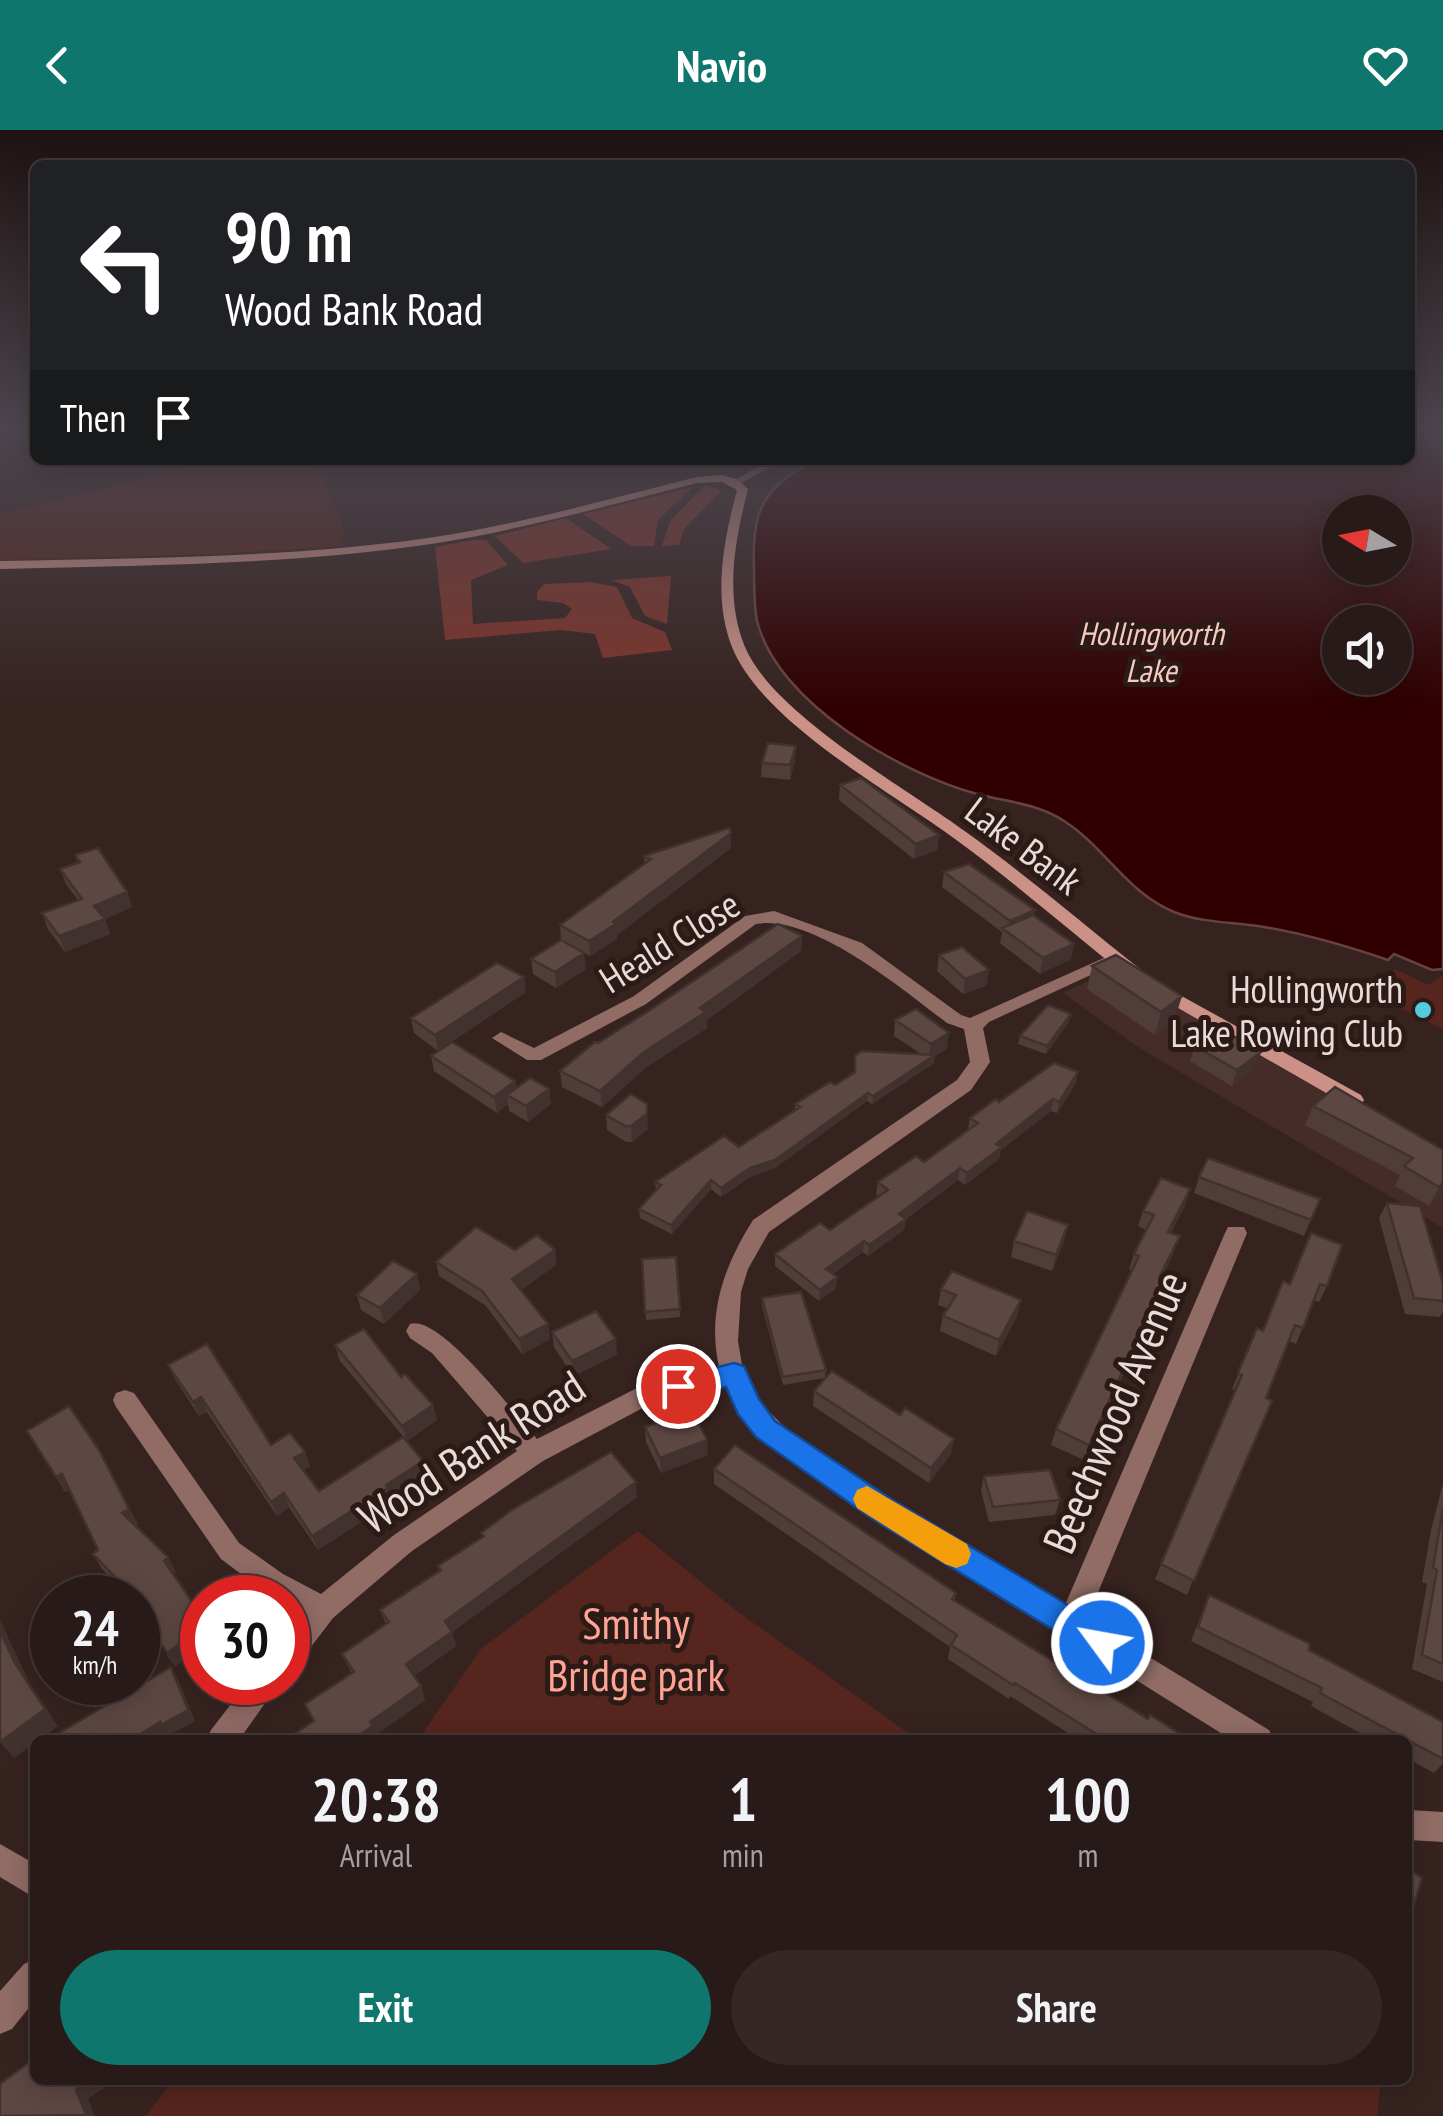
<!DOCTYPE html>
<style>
body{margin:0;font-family:"PT Sans Narrow",sans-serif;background:#342725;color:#f1f3f6;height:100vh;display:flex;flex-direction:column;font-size:38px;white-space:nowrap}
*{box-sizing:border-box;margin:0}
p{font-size:32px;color:#a5a1a2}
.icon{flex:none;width:55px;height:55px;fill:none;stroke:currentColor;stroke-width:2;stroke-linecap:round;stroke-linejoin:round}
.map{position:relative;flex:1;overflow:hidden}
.panel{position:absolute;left:30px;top:1605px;width:1382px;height:350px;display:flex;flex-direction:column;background:#281a18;border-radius:15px;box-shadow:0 5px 25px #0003,0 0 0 2px #443837}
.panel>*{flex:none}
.top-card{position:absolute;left:30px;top:30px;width:1385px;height:305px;border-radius:15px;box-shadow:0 5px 25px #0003,0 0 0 2px #443837;background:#202124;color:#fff;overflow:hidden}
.needle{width:65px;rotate:280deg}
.buttons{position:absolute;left:1322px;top:365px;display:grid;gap:20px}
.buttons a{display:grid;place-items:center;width:90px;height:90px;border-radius:50%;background:#281a18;box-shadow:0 5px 25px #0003,0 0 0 2px #443837;font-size:50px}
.speed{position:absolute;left:30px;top:1445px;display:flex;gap:20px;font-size:50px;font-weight:700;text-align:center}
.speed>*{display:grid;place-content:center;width:130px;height:130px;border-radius:50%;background:#281a18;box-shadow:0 5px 25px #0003,0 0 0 2px #443837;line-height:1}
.speed small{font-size:25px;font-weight:400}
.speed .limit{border:15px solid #d22;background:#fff;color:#111}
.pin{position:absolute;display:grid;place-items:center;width:85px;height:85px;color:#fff;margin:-42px;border:5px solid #fff;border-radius:50%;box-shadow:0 2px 10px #0007}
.me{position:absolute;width:110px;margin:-55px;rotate:302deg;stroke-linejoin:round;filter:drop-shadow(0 0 8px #0008)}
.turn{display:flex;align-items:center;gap:35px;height:210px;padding:0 30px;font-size:45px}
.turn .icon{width:130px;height:130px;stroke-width:2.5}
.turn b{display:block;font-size:70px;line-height:85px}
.then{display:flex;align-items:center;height:95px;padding:0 30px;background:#0003;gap:20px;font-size:38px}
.eta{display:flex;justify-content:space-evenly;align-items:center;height:170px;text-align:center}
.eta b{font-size:60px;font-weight:600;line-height:70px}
.primary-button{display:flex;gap:20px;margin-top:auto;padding:20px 30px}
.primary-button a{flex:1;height:115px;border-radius:60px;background:#0f766e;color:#fff;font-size:40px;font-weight:600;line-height:115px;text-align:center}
.primary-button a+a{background:#342725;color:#f1f3f6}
header{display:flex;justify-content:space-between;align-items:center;height:130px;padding:0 30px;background:#0f766e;color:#fff;font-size:45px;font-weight:600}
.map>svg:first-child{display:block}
.built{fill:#452c28}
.green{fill:#56251e}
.forest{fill:#7f342a}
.water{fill:#300000;stroke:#674241;stroke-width:2.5;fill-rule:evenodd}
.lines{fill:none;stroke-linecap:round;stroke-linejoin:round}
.minor{fill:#906c65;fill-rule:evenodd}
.secondary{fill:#cb9187;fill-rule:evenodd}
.wall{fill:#503d3a}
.shaded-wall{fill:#41322f}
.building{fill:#5d4743;stroke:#41322f;stroke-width:2.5}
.route{fill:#1a73e8;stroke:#114b97;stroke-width:2.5}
.slow{fill:#f59e0b}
.poi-dot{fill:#54cadd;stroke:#2c1a17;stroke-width:4}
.labels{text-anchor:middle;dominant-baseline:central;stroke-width:10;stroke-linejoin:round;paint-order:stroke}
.far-water-label{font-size:32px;font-style:italic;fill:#f7c9c0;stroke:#2c1a17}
.street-label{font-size:38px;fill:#e8dbd8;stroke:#2c1a17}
.poi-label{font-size:38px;fill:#e8dbd8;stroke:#2c1a17;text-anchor:end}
.near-street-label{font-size:45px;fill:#e8dbd8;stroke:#2c1a17}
.near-park-label{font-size:45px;fill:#fda495;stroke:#2c1a17}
</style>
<header><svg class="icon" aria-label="back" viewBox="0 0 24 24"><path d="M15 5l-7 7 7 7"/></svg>Navio<svg class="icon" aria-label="heart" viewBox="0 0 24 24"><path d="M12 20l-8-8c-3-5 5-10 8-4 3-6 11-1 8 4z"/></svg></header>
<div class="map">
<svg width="1443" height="1986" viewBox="0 0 1443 1986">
<rect width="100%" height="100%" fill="#362320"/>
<path class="built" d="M1113,840L1443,1031V1098L1138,917L1063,863Z"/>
<path class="green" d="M218,330H300L320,341L346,404L339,407L345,416L214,424L0,430V384Z
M1395,839L1428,855L1443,845V899L1365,861Z
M638,1401L738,1482L918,1610H418L481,1519Z
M173,1950H1381L1377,1986H146Z"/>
<path class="forest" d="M705,355L722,360L684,399L679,415L662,416L670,391Z
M693,357L658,390L654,416H631L583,384Z
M566,388L611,419L523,433L495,406Z
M473,410H486L508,435L471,450L473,494L565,488L572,479L563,473L537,470V462L544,454L590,452L617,457L632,488L665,502L672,520L603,528L595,504L561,500L445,510L435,417Z
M671,446L667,494L645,486L630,457L611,450Z"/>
<path class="water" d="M1410,298H1443V839L1432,840L1394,824L1388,830C1347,816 1307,804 1264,797C1235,792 1201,793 1174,782C1126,762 1105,717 1064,691C1037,673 1006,672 977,664C901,643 778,574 757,491C754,475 754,455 754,438C752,379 763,357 816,330H1410ZM1340,382H1395V438H1340ZM1340,492H1395V548H1340Z"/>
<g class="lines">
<path class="minor" d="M770,330H783L740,354L731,352Z
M774,781L862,813L961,885L970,888L1106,827L1112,826L1121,831L989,892L983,898L990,932L971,960L769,1102L748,1139L741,1162L738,1211L742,1235L760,1273L792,1304L893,1371L1065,1475L1225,1103L1228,1097H1244L1247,1103L1087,1489L1269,1600L1274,1610H1232L891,1397L784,1326L749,1296L726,1256L654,1272L543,1331L412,1421L333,1488L298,1534L288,1538V1503L304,1483L288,1474V1468H275L265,1462L221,1429L116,1277L113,1270L116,1263L125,1260L134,1263L239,1413L283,1444L321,1464L394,1405L517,1321L432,1223L410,1208L406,1201L410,1194C440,1184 516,1285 537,1309L641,1256L719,1237C707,1183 724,1136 753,1090L957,950L970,932L964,899L947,893C903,860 813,784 756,794L646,874L541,930H527L492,908L501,902L534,918L634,866L745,786Z
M248,1552H280L239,1610H206L211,1600Z
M1408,1680L1443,1682V1712L1408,1710Z
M0,1714L35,1734V1768L0,1747Z
M35,1829V1870L12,1899L0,1904V1861L24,1834Z"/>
<path class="secondary" d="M722,345L737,349L748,359C735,410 724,466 745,517C773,584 906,658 966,702C1026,745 1082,793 1140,839L1143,843L1140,847H1128C1070,801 1014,752 955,709C890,661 762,592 732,517C712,466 724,410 737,360L722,352L697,353C609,375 521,400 431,414C289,435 144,435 0,439V431C143,428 286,428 428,408C519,395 608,369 697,347Z
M1158,853L1361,965L1364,970L1361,975H1347L1152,863L1149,859L1152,855Z"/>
</g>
<path class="wall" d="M795,630L790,650L761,647L762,633Z
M840,655L939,705L937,720L914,729L839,670Z
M731,703V718L617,805V809L590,826L561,810L560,795L645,734L644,726Z
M75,725L127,762L132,777L105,789L110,804L65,822L48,799L42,783L78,770L66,754L60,739L78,733Z
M944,742L1035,780L1034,785L1074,814L1071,829L1040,844L1000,813L1002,802L942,757Z
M802,806L801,821L707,890V898L645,938L602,977L562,957L560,941L598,913Z
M939,825L987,855L963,864L937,841Z
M531,829L586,839L556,858L533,844Z
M1092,836L1175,889L1155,905L1087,859Z
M526,862L438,921L414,903L411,888Z
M895,890L947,919L935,925L934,933L872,974L867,971L775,1038L750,1047L721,1067L711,1059L672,1104L640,1088L639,1079L656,1060L655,1052L739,1017L795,981V974L835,955L854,943L855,926L921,924L894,906Z
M1069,892L1046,924L1018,914L1020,906Z
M1195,916L1255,938L1232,956L1190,931Z
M431,926L515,951L516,958L549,959L551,974L528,992L509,981L508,974L497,983L434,941Z
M1078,942L1076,953L1057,983L1051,981L1001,1020L999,1029L965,1055L958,1050L906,1089L904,1100L868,1126L863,1122L833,1144L837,1147L836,1158L819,1171L775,1136V1124L830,1100L880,1066L876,1064L878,1052L924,1032L968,999L970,988L999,972Z
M1313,976L1443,1020V1063L1429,1076L1395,1056L1400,1045L1305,995Z
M606,985L648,999L632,1012H626L607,1000Z
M1199,1047L1320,1069L1304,1106L1194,1063Z
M1190,1059L1185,1075L1171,1103L1174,1122L1161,1149L1159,1166L1084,1330L1051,1315L1056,1299L1132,1141L1129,1139L1134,1124L1146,1100L1138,1096L1143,1081Z
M1387,1073L1443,1153V1182L1440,1187L1405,1184L1379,1088Z
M1311,1103L1327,1156L1319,1172L1314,1170L1296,1214L1289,1211L1187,1465L1155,1449L1235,1260L1232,1259L1257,1198L1263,1201L1290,1154Z
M1014,1111H1064L1052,1141L1011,1127Z
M515,1120H555L556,1135L521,1160L548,1194L550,1209L522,1224L485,1175L439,1146L436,1132Z
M676,1127L680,1187L646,1190L642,1129Z
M417,1144L420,1160L384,1194L361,1180L357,1165Z
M941,1159L1021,1170L1017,1186L996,1226L940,1201L943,1186L947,1178L938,1175Z
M762,1168L826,1240L825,1248L783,1255L762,1176Z
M552,1202L617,1225L573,1246L554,1217Z
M335,1215L401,1247L433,1275L437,1290L407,1311L340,1231Z
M168,1235L271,1315L305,1322L310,1336L303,1340L319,1361L423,1331L427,1345L391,1369L392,1372L318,1420L289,1377L277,1386L207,1282L199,1286L175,1249Z
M814,1261L951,1324L929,1353L813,1276Z
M645,1297L708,1325L661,1343L646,1312Z
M27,1301L138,1394L135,1396L176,1442L173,1444L175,1537L138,1480V1468H130L102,1439L93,1424L98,1420L70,1360L65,1362Z
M714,1339L956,1463L955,1470L1148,1589L1190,1610H1079L1010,1566L1009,1569L948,1529L950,1517L714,1354Z
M984,1346L1060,1370L1055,1385L989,1392L981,1361Z
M1443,1353V1552L1412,1539L1427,1454L1422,1452L1431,1400Z
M637,1367L452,1502L456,1516L414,1546L421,1556L425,1570L376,1605L378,1610L314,1591L352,1544L342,1524L386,1494L380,1480L440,1441L438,1436L482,1407L481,1403Z
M1209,1465L1443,1592V1633L1434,1643L1408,1629V1610H1373L1311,1576L1313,1572L1191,1511Z"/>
<path class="shaded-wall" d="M796,616L795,630L790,650V635Z
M731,703V718L617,805V809L590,826L589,811Z
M939,705L937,720L914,729L916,714Z
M127,762L132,777L100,791L94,776Z
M1035,780L1032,796L1008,802L1010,791Z
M105,789L110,804L65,822L59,806Z
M802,806L801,821L707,890V898L645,938L602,977L600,961L644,922L700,878Z
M1074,814L1071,829L1040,844L1043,828Z
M584,823L586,839L556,858L555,842Z
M989,840L987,855L963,864L965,849Z
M524,847L526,862L438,921L435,905Z
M1182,866L1175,889L1155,905L1161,882Z
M1071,884L1069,892L1046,924L1047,916Z
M949,903L947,919L935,925L934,933L872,974L873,966L928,929L931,914Z
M1261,922L1255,938L1232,956L1237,940Z
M1078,942L1076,953L1057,983L1059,972Z
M515,951L517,967L507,965L508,974L497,983L494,967Z
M549,959L551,974L528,992L526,976Z
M868,963L867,971L775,1038L750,1047L721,1067V1058Z
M1053,969L1051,981L1001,1020L999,1029L965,1055L967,1043L996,1014Z
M647,974L648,999L632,1012L631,996Z
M960,1038L958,1050L906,1089L904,1100L868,1126L869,1115L899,1084Z
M711,1050V1059L672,1104L671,1095Z
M1443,1053V1063L1429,1076L1439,1057Z
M1190,1059L1185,1075L1163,1118L1168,1102Z
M1068,1095L1064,1111L1052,1141L1056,1125Z
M1180,1106L1174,1122L1154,1164L1159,1148Z
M864,1111L863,1122L825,1150L826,1139Z
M555,1120L556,1135L515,1164L512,1149Z
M417,1144L420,1160L384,1194L380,1178Z
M837,1147L836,1158L819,1171L820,1160Z
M1164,1150L1159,1166L1084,1330L1089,1315Z
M1021,1170L1017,1186L996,1226L999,1210Z
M548,1194L550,1209L522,1224L519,1209Z
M616,1209L617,1225L573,1246L572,1231Z
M201,1267L207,1282L199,1286L193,1272Z
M433,1275L437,1290L407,1311L402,1296Z
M954,1309L951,1324L929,1353L931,1338Z
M707,1310L708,1325L661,1343L660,1328Z
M99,1320L138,1394L131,1398L122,1383Z
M305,1322L310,1336L299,1343L294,1328Z
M423,1331L427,1345L391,1369L392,1372L318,1420L312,1406Z
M62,1344L71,1359L65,1362L56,1347Z
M636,1352L637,1367L452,1502L456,1516L411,1548L406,1534L445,1491Z
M284,1363L289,1377L277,1386L271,1372Z
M168,1427L176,1442L172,1445L164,1431Z
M0,1490L28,1550L58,1596L39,1610H35V1613L14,1628L0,1612L15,1533L0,1501Z
M202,1498V1518L175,1537L167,1523Z
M171,1537L178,1549L195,1591L168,1606L166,1604L156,1610H131Z
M421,1556L425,1570L376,1605L378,1610H352L370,1592Z
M90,1950H115L88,1969L95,1986H85L76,1960Z"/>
<path class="building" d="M768,613L796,616L790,635L762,633Z
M861,648L939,705L916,714L840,655Z
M729,698L731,703L613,792L616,794L589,811L560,795L651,729L644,726Z
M98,718L127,762L94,776L105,789L59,806L42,783L82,769L60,739L80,732L75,725Z
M969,734L1035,780L1010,791L944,742Z
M1033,785L1074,814L1043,828L1002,798Z
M778,794L802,806L700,878L706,882L644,922L600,961L560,941L595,912L598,913L653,878Z
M561,810L584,823L555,842L531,829Z
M962,817L989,840L965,849L939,825Z
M1116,825L1182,866L1161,882L1092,836Z
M497,833L524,847L435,905L411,888Z
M1048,875L1071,884L1047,916L1020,906Z
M916,879L949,903L931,914L895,890Z
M1219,898L1261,922L1237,940L1195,916Z
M452,912L515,951L494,967L431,926Z
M862,921L935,925L873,966L868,963L775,1030L750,1038L721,1058L711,1050L671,1095L639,1079L661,1055L655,1052L724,1006L739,1017L800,977L795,974L830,952L835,955L855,942V926Z
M1054,933L1078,942L1059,972L1053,969L996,1014L1002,1017L967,1043L960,1038L899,1084L906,1089L869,1115L864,1111L826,1139L837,1147L820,1160L775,1124L820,1093L830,1100L888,1060L878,1052L916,1026L924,1032L978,993L970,988L996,969L999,972Z
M530,948L549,959L526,976L507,965Z
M1335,957L1443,1020V1053L1439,1057L1404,1036L1413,1028L1313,976Z
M631,964L647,974V984L631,996H625L606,985Z
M1208,1028L1320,1069L1311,1090L1199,1047Z
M1161,1048L1190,1059L1168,1102L1180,1106L1159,1148L1164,1150L1089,1315L1056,1299L1139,1126L1134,1124L1154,1085L1143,1081Z
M1387,1073L1420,1076L1443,1153V1171L1414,1168Z
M1027,1081L1068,1095L1056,1125L1014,1111Z
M476,1097L515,1120L537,1105L555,1120L512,1149L548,1194L519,1209L482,1161L436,1132Z
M1311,1103L1342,1115L1327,1156L1320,1154L1303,1198L1295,1195L1266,1268L1272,1271L1194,1451L1161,1434L1242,1245L1238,1243L1257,1198L1263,1201L1283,1151L1290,1154Z
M676,1127L680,1179L645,1182L642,1129Z
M393,1131L417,1144L380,1178L357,1165Z
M952,1141L1021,1170L999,1210L943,1186L956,1165L941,1159Z
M801,1162L826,1240L783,1247L762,1168Z
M596,1181L616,1209L572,1231L552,1202Z
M364,1199L401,1247L405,1244L433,1275L402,1296L335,1215Z
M207,1214L271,1315L290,1303L305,1322L294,1328L319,1361L403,1307L423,1331L386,1355L388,1358L312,1406L284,1363L271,1372L201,1267L193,1272L168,1235Z
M832,1241L900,1285L905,1278L954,1309L931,1338L814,1261Z
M69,1276L99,1320L129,1379L122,1383L168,1427L164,1431L202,1486V1498L167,1523L138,1479V1475L140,1473L138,1468H135L93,1424L98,1420L62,1344L56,1347L27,1301Z
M692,1279L707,1310L660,1328L645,1297Z
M735,1315L956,1463L952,1469L1148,1589L1150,1585L1190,1610H1117L1110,1605L1106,1610L1015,1553L1013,1555L951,1515L957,1505L714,1339Z
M611,1322L636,1352L445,1491L452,1502L406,1534L421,1556L370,1592L373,1596L352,1610H285L314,1591L305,1574L354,1542L342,1524L389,1492L380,1480L441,1440L438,1436L484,1406L481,1403L512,1380Z
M1050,1340L1060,1370L993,1377L984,1346Z
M1443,1378V1534L1422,1525L1437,1440L1433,1438Z
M1209,1465L1310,1514L1309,1520L1443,1592V1629L1320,1563L1322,1558L1198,1497Z
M0,1501L15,1533L45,1579L0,1612Z
M171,1537L188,1580L161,1595L160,1592L131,1610H61L59,1603Z
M1408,1739L1422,1748L1409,1791L1408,1790Z
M35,1928V1950H90L76,1960L86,1985L0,1986V1954Z"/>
<linearGradient id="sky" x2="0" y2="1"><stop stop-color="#1e1312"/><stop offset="0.52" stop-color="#4c454e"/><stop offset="1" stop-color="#4c454e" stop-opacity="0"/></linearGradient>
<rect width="1443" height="576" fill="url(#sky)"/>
<path class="route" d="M734,1233L744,1236L759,1269L775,1291L891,1369L1113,1502L1118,1513L1113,1523L1102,1528L1091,1523L871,1388L756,1307L738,1284L726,1257L678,1268L668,1264L664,1256L668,1249Z"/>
<path class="slow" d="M867,1356L967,1414L971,1424L967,1434L956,1438L945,1434L857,1378L853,1369L857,1360Z"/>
<circle class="poi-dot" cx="1423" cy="880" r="10"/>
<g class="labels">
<g class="far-water-label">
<text x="1151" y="503">Hollingworth<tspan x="1151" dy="37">Lake</tspan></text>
</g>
<g class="street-label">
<text transform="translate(1024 715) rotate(37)">Lake Bank</text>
<text transform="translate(669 811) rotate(-32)">Heald Close</text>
</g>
<g class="poi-label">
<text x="1403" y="858">Hollingworth<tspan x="1403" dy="44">Lake Rowing Club</tspan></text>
</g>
<g class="near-street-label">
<text transform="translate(1114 1282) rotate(-67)">Beechwood Avenue</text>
<text transform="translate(471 1321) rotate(-33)">Wood Bank Road</text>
</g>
<g class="near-park-label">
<text x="636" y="1492">Smithy<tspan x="636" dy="52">Bridge park</tspan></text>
</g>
</g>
</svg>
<div class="buttons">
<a><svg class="needle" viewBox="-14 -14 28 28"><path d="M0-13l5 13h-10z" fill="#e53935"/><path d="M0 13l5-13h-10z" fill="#a5a1a2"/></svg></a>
<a><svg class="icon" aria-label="sound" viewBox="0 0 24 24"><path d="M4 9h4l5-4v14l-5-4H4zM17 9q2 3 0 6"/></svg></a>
</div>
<div class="speed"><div>24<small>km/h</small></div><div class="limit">30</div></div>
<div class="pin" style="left:678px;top:1256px;background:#d93025"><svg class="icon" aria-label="arrive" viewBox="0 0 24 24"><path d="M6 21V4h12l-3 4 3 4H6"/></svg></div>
<svg class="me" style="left:1102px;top:1513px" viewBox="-20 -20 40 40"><circle r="17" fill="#1a73e8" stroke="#fff" stroke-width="3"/><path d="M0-11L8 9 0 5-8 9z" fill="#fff"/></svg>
<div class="top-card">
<div class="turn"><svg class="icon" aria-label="left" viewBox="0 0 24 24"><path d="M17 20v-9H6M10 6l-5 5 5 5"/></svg><div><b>90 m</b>Wood Bank Road</div></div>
<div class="then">Then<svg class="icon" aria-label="arrive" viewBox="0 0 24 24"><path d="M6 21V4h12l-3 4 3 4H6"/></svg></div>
</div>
<section class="panel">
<div class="eta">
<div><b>20:38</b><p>Arrival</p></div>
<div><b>1</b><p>min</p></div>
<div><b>100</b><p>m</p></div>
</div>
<div class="primary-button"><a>Exit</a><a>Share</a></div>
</section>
</div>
